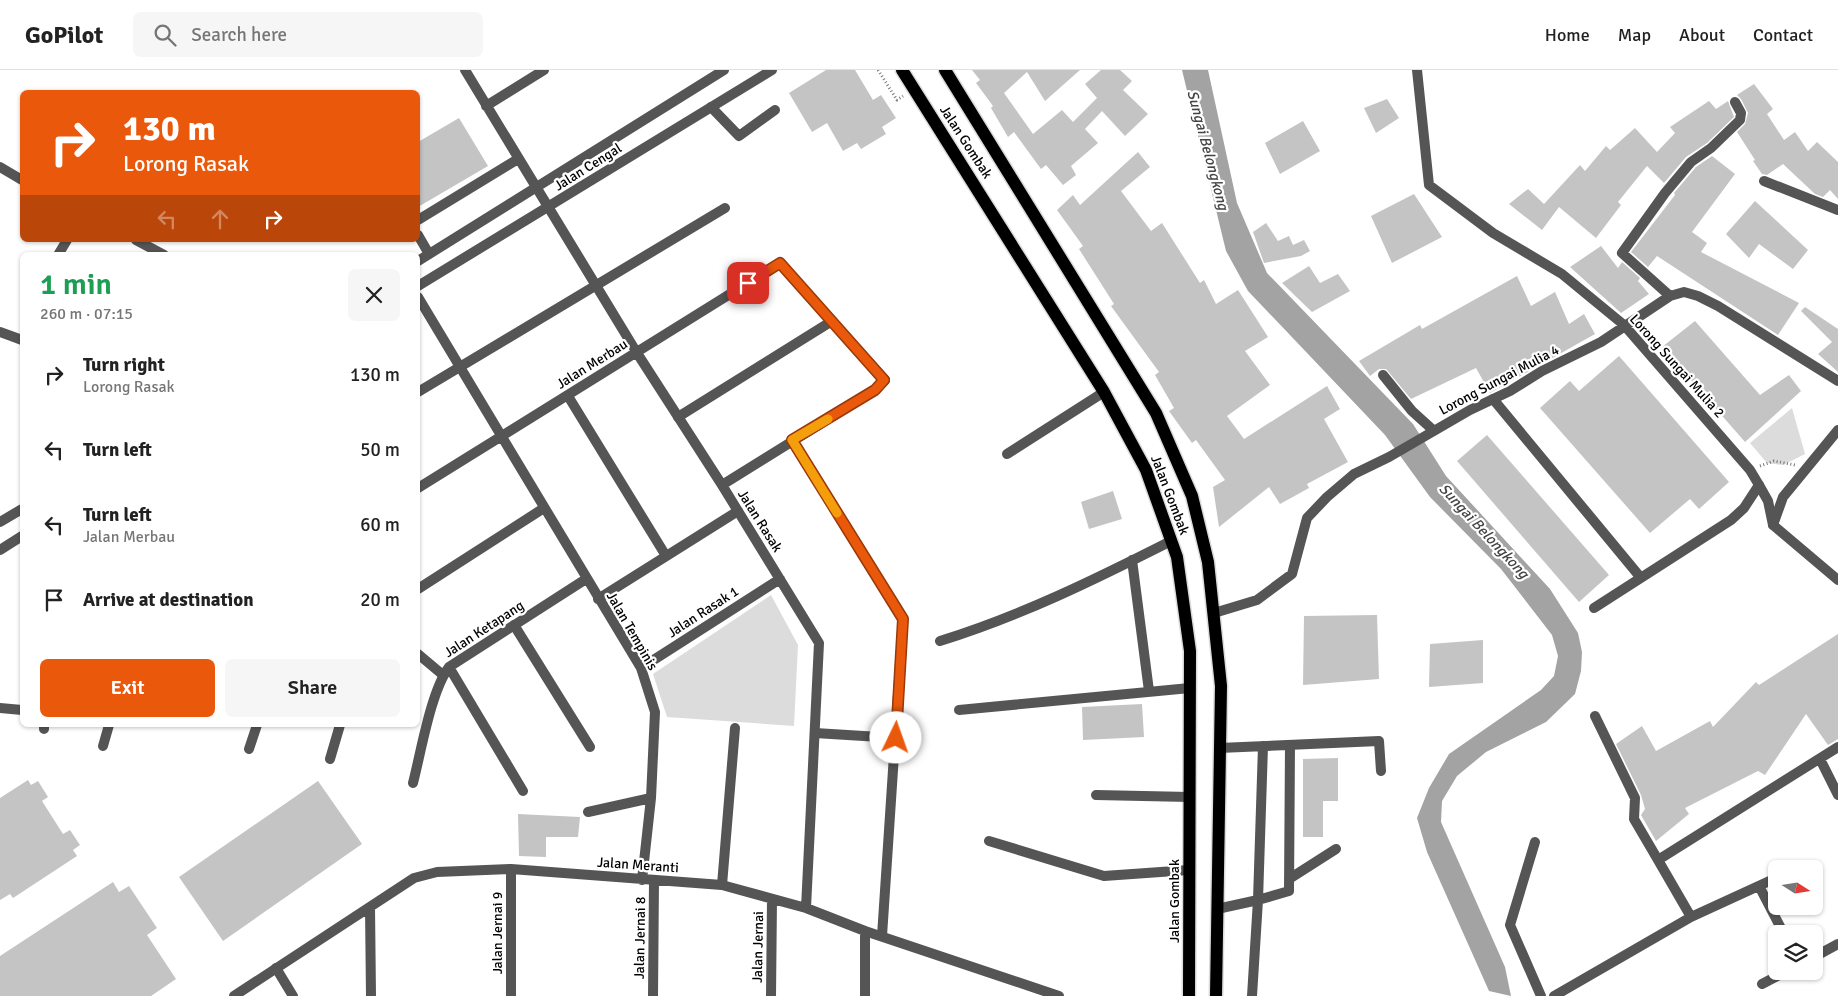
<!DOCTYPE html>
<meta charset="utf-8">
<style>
body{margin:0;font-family:Signika,sans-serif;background:#f6f6f6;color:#222;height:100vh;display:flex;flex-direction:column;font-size:19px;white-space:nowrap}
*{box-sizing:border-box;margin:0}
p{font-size:16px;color:#767676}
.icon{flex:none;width:28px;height:28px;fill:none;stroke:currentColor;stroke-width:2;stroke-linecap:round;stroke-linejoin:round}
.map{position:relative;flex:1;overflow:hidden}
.sheet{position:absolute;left:20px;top:182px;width:400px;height:475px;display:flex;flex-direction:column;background:#fff;border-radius:8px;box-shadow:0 1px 4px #0004}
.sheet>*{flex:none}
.hud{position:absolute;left:20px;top:20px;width:400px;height:152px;border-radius:8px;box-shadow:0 1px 4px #0004;background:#ea580c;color:#fff;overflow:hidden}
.needle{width:32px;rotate:102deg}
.buttons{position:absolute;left:1768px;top:790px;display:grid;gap:10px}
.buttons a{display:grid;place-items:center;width:55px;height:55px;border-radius:8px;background:#fff;box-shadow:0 1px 4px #0004;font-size:25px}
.pin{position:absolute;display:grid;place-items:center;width:42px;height:42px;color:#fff;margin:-21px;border-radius:10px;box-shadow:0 2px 8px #0006}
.me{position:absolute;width:55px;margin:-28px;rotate:3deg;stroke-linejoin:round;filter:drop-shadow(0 0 4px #0008)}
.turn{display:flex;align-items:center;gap:18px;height:105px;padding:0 20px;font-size:22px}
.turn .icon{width:65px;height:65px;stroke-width:2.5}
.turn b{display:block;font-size:35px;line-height:42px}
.lanes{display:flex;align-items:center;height:48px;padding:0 20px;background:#0003;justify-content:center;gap:25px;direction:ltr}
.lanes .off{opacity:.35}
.round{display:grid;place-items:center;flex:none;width:52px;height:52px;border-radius:8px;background:#f6f6f6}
.summary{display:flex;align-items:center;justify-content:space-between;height:85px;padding:0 20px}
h1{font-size:30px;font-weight:600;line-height:38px;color:#1e9e55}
.cta{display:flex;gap:10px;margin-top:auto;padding:10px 20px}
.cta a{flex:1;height:58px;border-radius:8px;background:#ea580c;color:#fff;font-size:20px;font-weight:600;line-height:58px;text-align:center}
.cta a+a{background:#f6f6f6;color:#222}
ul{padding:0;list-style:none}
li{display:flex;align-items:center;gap:15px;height:75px;padding:0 20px}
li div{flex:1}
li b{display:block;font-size:19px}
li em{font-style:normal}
header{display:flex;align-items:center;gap:30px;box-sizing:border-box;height:70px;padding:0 25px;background:#fff;border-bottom:1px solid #e0e0e0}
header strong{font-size:24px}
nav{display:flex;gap:28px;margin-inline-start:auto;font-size:18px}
.search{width:350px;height:45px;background:#f6f6f6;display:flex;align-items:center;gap:12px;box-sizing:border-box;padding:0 18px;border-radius:8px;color:#767676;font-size:19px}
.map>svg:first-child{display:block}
.green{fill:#dcdcdc}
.water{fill:#a3a3a3}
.building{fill:#c4c4c4}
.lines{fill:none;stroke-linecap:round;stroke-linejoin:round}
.primary-casing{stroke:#dbdbdb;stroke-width:15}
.path{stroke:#777;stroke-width:3;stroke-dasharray:1 2.5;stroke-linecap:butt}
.service{stroke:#555;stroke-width:10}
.minor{stroke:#555;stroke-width:10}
.tertiary{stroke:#555;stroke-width:10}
.primary{stroke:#000;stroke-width:12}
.route-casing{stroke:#983908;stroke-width:12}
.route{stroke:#ea580c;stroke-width:9}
.slow{stroke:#f59e0b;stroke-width:9}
.labels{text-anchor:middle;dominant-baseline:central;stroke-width:4.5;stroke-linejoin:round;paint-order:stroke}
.street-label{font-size:14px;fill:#000;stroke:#fff}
.water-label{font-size:15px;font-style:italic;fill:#444;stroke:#fff}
</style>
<header>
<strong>GoPilot</strong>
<div class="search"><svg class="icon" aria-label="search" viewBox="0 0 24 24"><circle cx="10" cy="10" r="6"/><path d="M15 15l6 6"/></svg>Search here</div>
<nav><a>Home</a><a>Map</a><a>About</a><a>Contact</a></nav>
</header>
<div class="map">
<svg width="1838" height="926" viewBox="0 0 1838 926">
<rect width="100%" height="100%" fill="#fff"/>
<path class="green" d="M1792,338L1805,384L1783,395L1767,393L1750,373Z
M771,525L798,575L794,656L667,647L653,604Z"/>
<path class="water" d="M1182,0H1208L1237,133L1267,203L1413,354L1446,406L1550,519L1578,563L1582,582L1581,601L1575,624L1546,652L1486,682L1457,706L1442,731L1441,752L1505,897L1511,926L1489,921L1427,782L1417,748L1429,718L1449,684L1541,620L1554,606L1558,586L1552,565L1501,499L1430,427L1385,365L1248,221L1226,181Z"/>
<path class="building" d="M826,0H855L873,30L881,25L896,48L882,57L886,64L861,79L857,73L843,81L827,53L812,62L789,23Z
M972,0H1080L1045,31L1027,2L1004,23L1033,64L1062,40L1073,52L1097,28L1085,14L1101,0H1120L1132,11L1123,20L1148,44L1125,66L1102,41L1085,59L1098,73L1071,96L1076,105L1063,115L1046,95L1041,99L1014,62L1008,67L991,38L993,36L976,13L980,10Z
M1754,14L1773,39L1767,44L1784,70L1795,62L1808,81L1817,72L1838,92V129L1830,120L1823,127L1815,124L1783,94L1767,105L1762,104L1753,91L1755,90L1737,62L1745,54L1748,43L1741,29L1737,25Z
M1387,29L1399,48L1376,63L1364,38Z
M1709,31L1716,39L1728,31L1734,47L1707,73L1686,87L1664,113L1647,96L1618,132L1621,135L1596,168L1559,137L1542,160L1509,134L1528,119L1544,134L1580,95L1585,101L1606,76L1610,80L1635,58L1657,82L1675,63L1670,57Z
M459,48L488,96L418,137V72Z
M1303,51L1320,81L1280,104L1265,73Z
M1138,82L1150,97L1121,121L1151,161L1162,153L1200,213L1204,210L1216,234L1238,220L1268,267L1245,281L1270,315L1227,346L1244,369L1327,316L1340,339L1324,349L1348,392L1307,414L1309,418L1280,434L1269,417L1219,457L1213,417L1225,410L1196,370L1192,373L1169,341L1174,338L1155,305L1159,302L1111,236L1114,234L1079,179L1083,176L1057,140L1073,125L1080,135Z
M1712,86L1735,104L1692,162L1707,173L1701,182L1799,233L1778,265L1657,186L1648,197L1631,182L1675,125L1674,123L1696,97Z
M1414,124L1442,167L1392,193L1371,146Z
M1755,131L1808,180L1793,199L1759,174L1749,188L1726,164Z
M1266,153L1278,171L1289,166L1293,175L1304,170L1310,181L1301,186L1264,193L1253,162Z
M1601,176L1618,198L1622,192L1640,208L1638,211L1649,224L1621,243L1570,197Z
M1309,196L1320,213L1338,204L1350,221L1312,242L1282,213Z
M1517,206L1531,236L1555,222L1569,254L1584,244L1595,264L1490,323L1476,298L1411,329L1386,299H1379L1370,306L1359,291L1420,255L1422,259Z
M1805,237L1838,259V302L1818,284L1832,272L1801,241Z
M1695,251L1760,325L1789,305L1801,321L1745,372L1662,277Z
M1619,286L1729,412L1699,439L1690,429L1650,463L1540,338L1570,311L1579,321Z
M1487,365L1609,505L1579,532L1457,391Z
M1113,421L1122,449L1089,459L1081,432Z
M1377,545L1379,609L1303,615L1304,546Z
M1838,564V669L1828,675L1806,644L1765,705L1758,701L1685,738L1689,744L1656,771L1641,745L1645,739L1641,725L1616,674L1642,656L1656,681L1710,651L1713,657L1756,612L1759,615Z
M1483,570V613L1429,617L1430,574Z
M1142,634L1144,667L1083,670L1082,637Z
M1338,688V731H1323V767H1303V689Z
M28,710L31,715L38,711L48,727L42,731L63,764L70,760L80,775L73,780L77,786L13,828L10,824L0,830V728Z
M318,711L362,774L223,871L179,807Z
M518,744L580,747L578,767H546V787L519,786Z
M113,812L119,822L129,816L157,858L147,865L176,909L151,926H0V886Z"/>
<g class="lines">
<defs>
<path id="primary" d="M902,0L1104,322L1146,400L1177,487L1190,581L1189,926
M945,0L1156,343L1192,426L1208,492L1221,616L1216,926"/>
</defs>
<use href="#primary" class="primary-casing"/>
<path class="path" d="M878,0L897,30L903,26
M1760,396L1774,391L1795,395"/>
<path class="service" d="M711,37L739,66L775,40
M58,185L67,170
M780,193L885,310
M418,227L502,367
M1383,305L1412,341L1433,360
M418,322L725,138
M568,326L666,486
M1493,329L1641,508
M678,347L832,251
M792,370L903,549L882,866
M1007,384L1104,322
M1132,490L1149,621
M418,519L544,438
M598,529L738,441
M1594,538L1731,450L1744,438L1759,415L1768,431L1773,455
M514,555L590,677
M940,571C1021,546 1096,509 1171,471
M418,584L443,605
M959,640L1190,618
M815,663L896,668
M1219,678L1379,671L1381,701
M330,689L340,655
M1096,725L1190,727
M989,771L1104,806L1189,800
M1289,809L1336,779
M722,815L735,658
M1217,839L1258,830L1263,676
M276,898L293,926
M1252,926L1258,830L1289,821L1290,675"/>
<path class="minor" d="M465,0L637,283L722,415L819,573L806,838
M1417,0L1429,115L1493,163L1562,204L1624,255L1750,400L1759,415
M486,36L544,0
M0,97L22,110
M1764,111L1838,140
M418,150L518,89
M418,165L429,184
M136,170L164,185
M1670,226L1622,183L1665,123L1691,92L1711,78L1740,50L1741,43L1735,32
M0,262L22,270
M1838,360L1783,427L1773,455L1838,510
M502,367L641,598L655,642L651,728L588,742
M722,415L875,320L885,310
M418,418L780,193
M1214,543L1257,530L1292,504L1307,448L1327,427L1354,404L1389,387L1470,340L1510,321L1542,301L1601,272L1670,226L1684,222L1698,226L1718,236L1838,311
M449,597L523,721
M641,598L780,509
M0,638L22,640
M1595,646L1635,728L1634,749L1658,790
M44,655V659
M103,676L109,655
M249,679L257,655
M1820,689L1838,725
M413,713C421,682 431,621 449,597L586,509
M1535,772L1510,855L1541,926
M642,810L651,728
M1759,816L1784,864
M370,837L371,926
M1691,847L1658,790L1838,677
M865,861V926
M1814,887L1838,874
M1762,914L1787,901
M234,926L414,808L437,802L511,799L722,815L806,838L865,861L1059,926
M511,926V799
M653,926L654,811
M771,926L772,829
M1554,926L1691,847L1776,808"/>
<path class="tertiary" d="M418,191L724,0
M418,216L772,0
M0,452L22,439
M0,480L22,466"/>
<use href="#primary" class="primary"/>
</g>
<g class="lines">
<defs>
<path id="route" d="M748,213L780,193L884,310L875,320L792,370L903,549L896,668"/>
</defs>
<use href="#route" class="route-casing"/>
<use href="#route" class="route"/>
<path class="slow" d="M828,349L792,370L837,443"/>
</g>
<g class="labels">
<g class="street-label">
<text transform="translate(966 72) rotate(57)">Jalan Gombak</text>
<text transform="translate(588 97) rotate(-32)">Jalan Cengal</text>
<text transform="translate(592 294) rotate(-32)">Jalan Merbau</text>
<text transform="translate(1677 296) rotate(48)">Lorong Sungai Mulia 2</text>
<text transform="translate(1499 310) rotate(-28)">Lorong Sungai Mulia 4</text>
<text transform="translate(1170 425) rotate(69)">Jalan Gombak</text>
<text transform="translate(760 451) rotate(58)">Jalan Rasak</text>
<text transform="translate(703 542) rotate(-33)">Jalan Rasak 1</text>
<text transform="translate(484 559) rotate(-33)">Jalan Ketapang</text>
<text transform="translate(632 561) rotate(60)">Jalan Tempinis</text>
<text transform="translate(638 795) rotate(4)">Jalan Meranti</text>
<text transform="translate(1174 831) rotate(-90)">Jalan Gombak</text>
<text transform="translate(497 863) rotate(-90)">Jalan Jernai 9</text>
<text transform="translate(640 868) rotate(-89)">Jalan Jernai 8</text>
<text transform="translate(758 877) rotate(-89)">Jalan Jernai</text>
</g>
<g class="water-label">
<text transform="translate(1208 80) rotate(75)">Sungai Belongkong</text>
<text transform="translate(1484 461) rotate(47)">Sungai Belongkong</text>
</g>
</g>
</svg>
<div class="buttons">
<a><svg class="needle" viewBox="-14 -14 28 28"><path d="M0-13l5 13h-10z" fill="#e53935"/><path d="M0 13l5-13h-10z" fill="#767676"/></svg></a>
<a><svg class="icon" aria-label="layers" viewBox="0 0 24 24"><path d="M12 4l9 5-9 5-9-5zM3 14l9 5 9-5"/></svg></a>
</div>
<div class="pin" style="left:748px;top:213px;background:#d93025"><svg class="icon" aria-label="arrive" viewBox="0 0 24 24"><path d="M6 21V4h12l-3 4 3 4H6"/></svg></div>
<svg class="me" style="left:896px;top:668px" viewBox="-20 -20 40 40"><circle r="19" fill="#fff"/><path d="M0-13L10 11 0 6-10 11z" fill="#ea580c"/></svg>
<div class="hud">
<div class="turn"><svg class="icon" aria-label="right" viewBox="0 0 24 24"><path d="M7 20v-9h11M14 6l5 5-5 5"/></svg><div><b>130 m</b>Lorong Rasak</div></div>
<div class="lanes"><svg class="icon off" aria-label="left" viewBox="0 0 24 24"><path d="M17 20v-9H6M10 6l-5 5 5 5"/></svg><svg class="icon off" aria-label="ahead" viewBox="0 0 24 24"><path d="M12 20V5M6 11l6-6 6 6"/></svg><svg class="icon" aria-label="right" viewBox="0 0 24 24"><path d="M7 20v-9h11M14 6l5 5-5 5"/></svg></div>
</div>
<section class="sheet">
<div class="summary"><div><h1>1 min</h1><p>260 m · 07:15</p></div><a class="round"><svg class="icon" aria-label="close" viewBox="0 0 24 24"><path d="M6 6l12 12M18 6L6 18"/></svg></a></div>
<ul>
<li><svg class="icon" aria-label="right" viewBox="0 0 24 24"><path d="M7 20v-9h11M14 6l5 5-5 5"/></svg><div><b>Turn right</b><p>Lorong Rasak</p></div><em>130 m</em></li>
<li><svg class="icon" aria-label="left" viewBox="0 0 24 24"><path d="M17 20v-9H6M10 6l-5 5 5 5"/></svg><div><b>Turn left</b></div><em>50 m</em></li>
<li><svg class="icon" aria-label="left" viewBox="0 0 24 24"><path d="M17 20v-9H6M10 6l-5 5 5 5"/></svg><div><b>Turn left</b><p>Jalan Merbau</p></div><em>60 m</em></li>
<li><svg class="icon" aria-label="arrive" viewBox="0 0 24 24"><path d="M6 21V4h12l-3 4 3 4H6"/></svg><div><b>Arrive at destination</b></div><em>20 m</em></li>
</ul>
<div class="cta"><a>Exit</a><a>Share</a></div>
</section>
</div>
